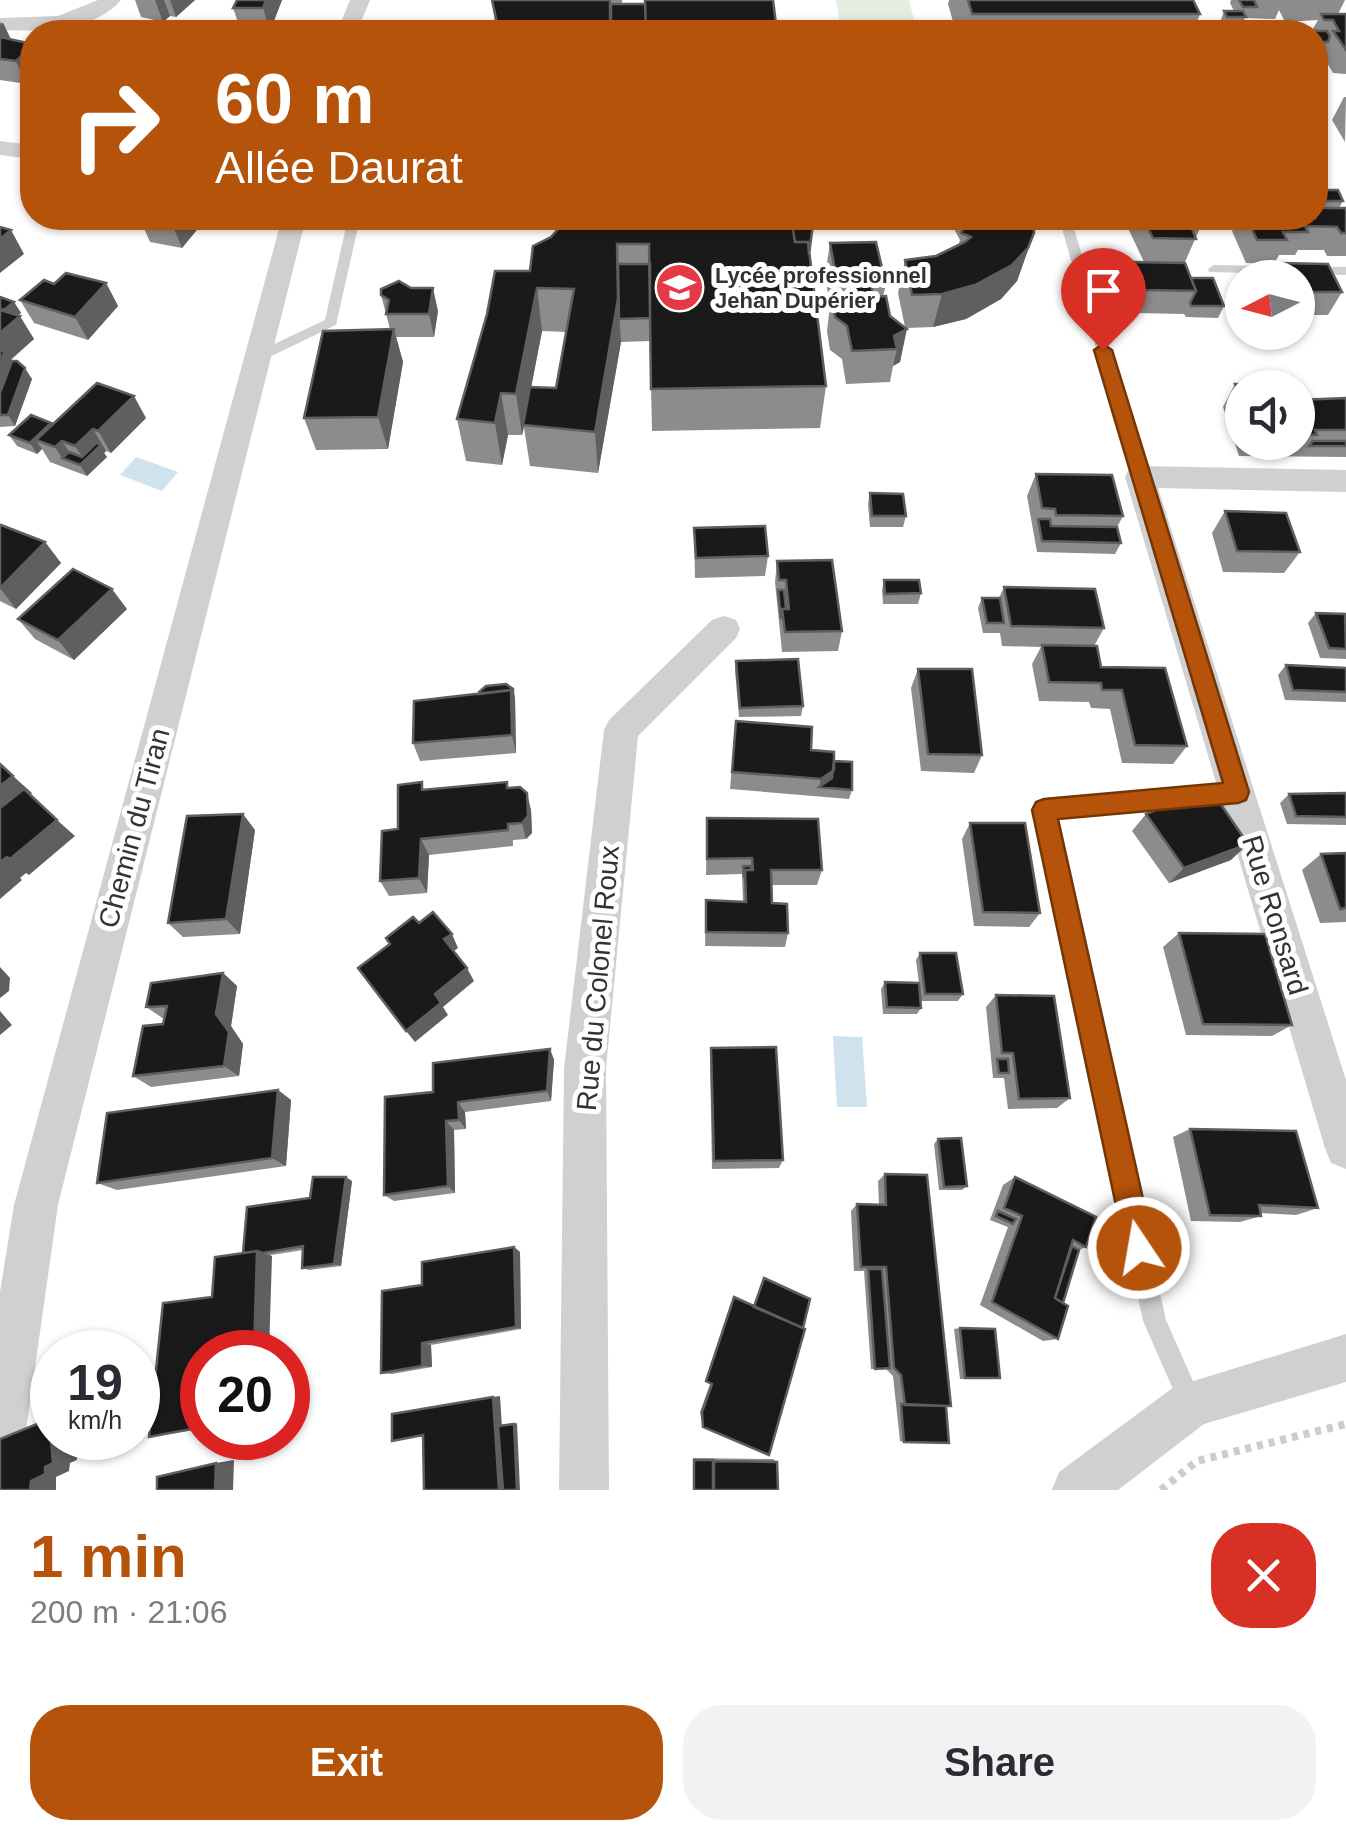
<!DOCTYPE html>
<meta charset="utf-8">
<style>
body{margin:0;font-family:Helvetica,sans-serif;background:#f2f2f3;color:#2b2b33;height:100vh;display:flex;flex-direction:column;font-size:38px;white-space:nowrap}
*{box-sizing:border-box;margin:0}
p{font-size:32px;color:#7c7c81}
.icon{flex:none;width:55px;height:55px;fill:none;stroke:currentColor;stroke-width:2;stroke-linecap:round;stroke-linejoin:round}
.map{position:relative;height:1490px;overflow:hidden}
.side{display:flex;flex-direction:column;background:#fff;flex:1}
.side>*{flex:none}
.guide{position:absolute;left:20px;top:20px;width:1308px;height:210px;border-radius:40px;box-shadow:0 2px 8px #0004;background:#b45309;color:#fff;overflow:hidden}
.needle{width:65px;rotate:264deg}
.buttons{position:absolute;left:1225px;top:260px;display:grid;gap:20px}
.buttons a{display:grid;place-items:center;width:90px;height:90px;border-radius:50%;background:#fff;box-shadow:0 2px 8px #0004;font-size:50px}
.speed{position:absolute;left:30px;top:1330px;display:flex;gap:20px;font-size:50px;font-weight:700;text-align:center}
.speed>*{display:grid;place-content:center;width:130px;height:130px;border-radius:50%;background:#fff;box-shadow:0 2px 8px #0004;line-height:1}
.speed small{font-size:25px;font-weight:400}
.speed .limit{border:15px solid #d22;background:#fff;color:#111}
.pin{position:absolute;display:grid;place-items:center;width:85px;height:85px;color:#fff;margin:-102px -42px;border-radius:50% 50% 50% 0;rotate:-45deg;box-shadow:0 0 10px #0007}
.pin .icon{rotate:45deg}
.me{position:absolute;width:110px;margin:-55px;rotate:348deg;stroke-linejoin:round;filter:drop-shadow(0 0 8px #0008)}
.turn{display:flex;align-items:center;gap:35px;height:210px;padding:0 30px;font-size:45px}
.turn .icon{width:130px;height:130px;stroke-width:2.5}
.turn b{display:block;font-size:70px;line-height:85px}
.round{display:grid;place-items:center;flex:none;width:105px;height:105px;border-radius:40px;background:#f2f2f3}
.summary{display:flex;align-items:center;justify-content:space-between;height:170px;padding:0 30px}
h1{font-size:60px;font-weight:800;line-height:75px;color:#b45309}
.primary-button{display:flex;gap:20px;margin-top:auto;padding:20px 30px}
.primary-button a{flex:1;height:115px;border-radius:40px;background:#b45309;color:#fff;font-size:40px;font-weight:800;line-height:115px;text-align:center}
.primary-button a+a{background:#f2f2f3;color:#2b2b33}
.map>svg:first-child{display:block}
.green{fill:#e6ecdf}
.water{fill:#cfe2ee}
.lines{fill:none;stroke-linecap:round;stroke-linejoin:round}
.path{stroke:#cdcdcd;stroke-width:8;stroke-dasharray:6 6;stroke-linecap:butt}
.service{fill:#d0d0d0;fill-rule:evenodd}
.minor{fill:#d0d0d0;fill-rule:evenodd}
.wall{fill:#8c8c8c;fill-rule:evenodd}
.shaded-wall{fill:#5f5f5f}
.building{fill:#1a1a1a;stroke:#5f5f5f;stroke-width:2.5}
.route{fill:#b45309;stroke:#753606;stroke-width:2.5}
.labels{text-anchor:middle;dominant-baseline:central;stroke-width:10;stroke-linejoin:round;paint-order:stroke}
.far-poi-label{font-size:22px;font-weight:bold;fill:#333;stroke:#fff;text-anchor:start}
.street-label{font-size:28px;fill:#333;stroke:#fff}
</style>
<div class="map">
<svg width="1346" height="1490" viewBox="0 0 1346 1490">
<rect width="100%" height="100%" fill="#fff"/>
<path class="green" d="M836,0H909L917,32H841Z"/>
<path class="water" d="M136,457L178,472L162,491L120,475Z
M833,1036L862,1037L867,1107H837Z"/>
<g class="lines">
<path class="path" d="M1161,1490L1197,1461L1346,1424"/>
<path class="service" d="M348,218H360L336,325L261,361H251V355L325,320Z
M1059,218H1071L1147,477L1145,481H1135L1133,477Z
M1214,265L1346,267V275L1209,272L1208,269Z
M1238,784L1244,786L1247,792L1244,798L1238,800L1055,817L1166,1320L1203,1404L1199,1412L1191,1416L1183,1412L1143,1321L1035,810L1038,804L1044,802Z"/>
<path class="minor" d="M98,0H121C92,33 40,31 0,30V18L58,16Z
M350,0H370L357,32H337Z
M0,141L32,145V159L0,155Z
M282,218H306L58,1205L24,1445L17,1462L0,1469V1292L14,1205Z
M1140,466L1346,470V492L1158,488L1346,1080V1169L1331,1163L1325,1148L1125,477L1129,469Z
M724,616L736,620L740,629L736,638L638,736L606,1068L609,1490H559L564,1068L604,730L609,720L712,620Z
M1346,1334V1382L1204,1424L1118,1490H1052L1059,1472L1174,1387Z"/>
</g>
<path class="wall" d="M135,0H195L176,17L170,16L163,22L141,17Z
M237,0H282L270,31H241L233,8Z
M492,0H622V4L777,32H496Z
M949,0H1193L1200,14L1193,32H956L948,4Z
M1231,0H1345L1338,14H1346V74L1333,73L1322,54H1315V32H1311L1318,20L1285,22L1279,10L1275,19L1245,18L1241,28H1222L1220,23L1224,11H1234L1230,3Z
M0,22L3,23L11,39L27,84L0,80Z
M1344,97H1346L1345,142L1332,120Z
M1318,190L1343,201L1339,208H1346V256H1327L1324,250H1298L1295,255H1279L1274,264L1246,263L1232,231L1238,218H1315V196Z
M141,218H220L211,228L200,226L182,248L150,242L140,219Z
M566,218H812L809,255L826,386L820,428L652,431L650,341L621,342L598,473L530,466L524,428L522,435H508L502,465L466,461L457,419L530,271L551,237L567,218ZM542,331L566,332L556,388L531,387Z
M943,218H1034V233L1017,281L1001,299L966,319L933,327L906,328L900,362L893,366L890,382L846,384L842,359L830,350L827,331L830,306L825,276L830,243L886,285L883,296L890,316L905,327L898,293L905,260L936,256L958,246L960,240L952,225Z
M1130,218H1204V219L1185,262H1144L1127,226Z
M1134,262L1191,278L1224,306L1218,318L1186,317L1184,314L1134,313L1125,285Z
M1277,263L1342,292L1328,315H1298V278H1269Z
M1241,278H1242V308L1235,289Z
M106,283L118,306L88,340L34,323L20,300L54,284Z
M381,295L438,311L434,337H396L403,362L388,449L316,450L304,418L390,329Z
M0,297L14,302L21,313L18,315L34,339L11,360L32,379L15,426L0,427Z
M1235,384L1242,388V442H1298V400L1346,398V457L1239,456L1223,407Z
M146,418L111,453L106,451L104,453L107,457L87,476L50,462L42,449L37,454L17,446L9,435L51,423L52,425Z
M1036,474L1123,516L1117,527L1121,543L1115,554L1037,552L1027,496Z
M870,493L906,516L903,527H870L868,504Z
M1225,511L1300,552L1284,573L1223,572L1212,533Z
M0,526L45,542L61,563L16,609L0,601Z
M694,528L768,556L765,576L695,578Z
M777,561L842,631L838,651L782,652L775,582Z
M884,580L921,593L918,604H883L882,590Z
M1004,587L1104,628L1094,646L1101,667L1187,746L1173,764L1122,763L1110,709L1091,708L1089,702L1039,701L1032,664L1041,647L1002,646L1000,633H983L978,608L982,598H999Z
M127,609L74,660L35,639L18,619Z
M1316,613L1346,615V659L1320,658L1308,623Z
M736,661L803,706L801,716L739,717L735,671Z
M1286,665L1346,668V702L1285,700L1278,675Z
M918,669L982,755L974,773L921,771L911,688Z
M513,689L515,698L516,753L420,761L413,743Z
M736,721L811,750L834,761L852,790L849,799L730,789Z
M507,782L508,788L531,810L532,833L526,839L513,840V846L429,855L427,893L389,896L380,881L398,829L426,790Z
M1346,793V825L1287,824L1280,803L1289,794Z
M1146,814L1231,860L1169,883L1132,831Z
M707,818L822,870L817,885H772V903L788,933L785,947L705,946L706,900L743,901L742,874L706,875Z
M970,823L1040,913L1029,927L974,926L962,839Z
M255,830L240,934L183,937L168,923Z
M1346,853V922L1320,923L1302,870L1321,854Z
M1179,933L1292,1025L1272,1036L1186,1035L1163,947Z
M920,953L963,994L958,1001H921V1008L917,1014H883L881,989L885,982L919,983L916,960Z
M223,973L237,986L231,1026L243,1044L239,1076L151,1087L133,1076L163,1024L164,1019L146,1007Z
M996,995L1070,1098L1057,1108L1008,1109L1004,1078H993L986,1007Z
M711,1048L783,1160L779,1168L712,1169L710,1059Z
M550,1049L554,1060L551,1101L465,1112L466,1129L454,1130L455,1193L394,1201L384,1195L433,1092Z
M278,1090L291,1100L286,1166L117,1190L97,1183Z
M1190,1129L1318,1208L1296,1215L1260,1213L1261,1216L1240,1222L1191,1221L1173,1137Z
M938,1139L967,1186L962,1190H939L934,1144Z
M885,1174L946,1406L904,1442L900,1441L893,1376L886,1369H871L864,1271H854L851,1211L857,1204L879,1205L878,1181Z
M1015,1177L1086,1247L1079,1250L1063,1303L1058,1339L1043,1341L980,1305L1008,1227L990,1220L1003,1185Z
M352,1181L341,1266L309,1270L302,1268L303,1250L271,1255L202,1352V1429L149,1437L212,1297L243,1253L310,1198Z
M514,1247L520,1252L521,1329L431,1345L432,1367L392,1374L381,1373L422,1285Z
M764,1278L810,1299L703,1427L700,1412L710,1384L705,1381L732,1301L734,1297L753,1306Z
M960,1328L1000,1378L960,1379L954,1329Z
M693,1458L773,1459L777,1462L693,1490Z"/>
<path class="shaded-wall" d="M155,0H164L170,16L163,22Z
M170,0H195L176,17Z
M266,0H282L270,31L263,8Z
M3,23L14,46L0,55V25Z
M185,24L188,32H179Z
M32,46V79L27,84L16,61Z
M178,218H196L200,226L182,248L172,224Z
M207,218H220L211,228Z
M11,230L24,254L0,273V239Z
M1034,233L1017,281L1001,299L966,319L933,327L942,294Z
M106,283L118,306L88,340L75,317Z
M433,288L438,311L434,337L429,314Z
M537,288L542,331L522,435L516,394Z
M618,299L621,342L598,473L595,432Z
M14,302L21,313L11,321L4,310Z
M20,316L34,339L12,358L11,360L20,373L3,416L0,411V333Z
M394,329L403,362L388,449L378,417Z
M907,329L900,362L893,366L897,349L894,336Z
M25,368L32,379L15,426L8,415Z
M501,393L508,435L502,465L495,423Z
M134,396L146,418L111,453L98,431Z
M51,423L58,434L36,440L42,449L37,454L30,443Z
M93,429L106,451L104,453L107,457L87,476L80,465L85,461L75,446Z
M62,441L76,463L62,458L55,447Z
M45,542L61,563L16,609L0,588Z
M112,589L127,609L74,660L58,640Z
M513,689L515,698L516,753L512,735L511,690Z
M834,770L830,787H819L821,779Z
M13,776L32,793L0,818V786Z
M527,793L531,810L532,833L526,839L522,823Z
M243,814L255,830L240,934L226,919Z
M57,820L75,836L29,875L26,873L20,878L22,880L0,899V862Z
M421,839L429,855L427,893L419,878Z
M1248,844L1231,860L1169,883L1184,868Z
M452,934L458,948L451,953L444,939Z
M0,967L10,978L9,991L0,998Z
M467,968L474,981L443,1007L448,1015L415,1042L406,1031L435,994Z
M223,973L237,986L231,1026L243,1044L239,1076L224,1066L216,1014Z
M0,1011L12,1025L0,1035Z
M550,1049L554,1060L551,1101L547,1091Z
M278,1090L291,1100L286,1166L272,1158Z
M458,1102L465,1112L466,1129L459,1120Z
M446,1121L454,1130L455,1193L448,1186Z
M346,1177L352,1181L341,1266L334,1264Z
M514,1247L520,1252L521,1329L516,1327Z
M257,1251L272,1256L269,1352H254Z
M422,1343L431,1345L432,1367L422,1366Z
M500,1396L506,1490H499L493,1397Z
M52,1418V1438H75L77,1460L70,1463L69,1471L56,1477V1490H30L31,1481L49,1419Z
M517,1423L520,1490H517L514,1424Z
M234,1460L233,1490H215L216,1463Z"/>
<path class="building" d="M237,0H266L263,8H233Z
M492,0H610V32H499Z
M645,0H773L777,32H646Z
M968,0H1193L1200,14H972Z
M1239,0H1254L1257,7H1243Z
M611,4H645L646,32H611Z
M1224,11H1243L1246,17H1227Z
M1321,14H1346V50L1333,31H1339L1333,20H1324Z
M167,22L185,24L179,32L157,30Z
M1312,31H1327L1330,36L1328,42H1318L1315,37V32Z
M0,37L32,44V46L16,61L0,59Z
M1318,190H1338L1343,201H1324Z
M1315,208H1346V233H1341L1337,227L1305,226L1308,232H1283L1287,240H1257L1247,218H1315Z
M141,218H178L172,224L140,219Z
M568,218H791L795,242H808L826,386L651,389L649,244H617L618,299L595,432L523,425L530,387L556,388L574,289L537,288L516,394L501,393L495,423L457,419L487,314L495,271H530L533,246L551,237Z
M786,218H812L813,224L809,255L808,242H795L791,218Z
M969,218H1034V233L1028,248L1012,265L975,285L942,294L912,295L905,260L936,256L965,242L971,237L961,233Z
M1143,218H1204V219L1188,218L1196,239L1153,238Z
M0,227L11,230L0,239Z
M876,242L886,285H871L874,297L886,296L890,316L907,329L894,336L897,349L852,351L847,326L835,317L832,298L854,297L852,286H838L830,243Z
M1134,262L1185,263L1196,291L1144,290Z
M1277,263L1328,264L1342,292H1298V278H1284Z
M618,264H650V318L619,319Z
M66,273L106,283L75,317L20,300L44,280L54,284Z
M1191,278H1213L1224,306H1191L1190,303L1196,291Z
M399,281L411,288H433L429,314H386L389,300L381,295V289Z
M0,297L14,302L4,310L0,308Z
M0,310L20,316L0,333Z
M394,329L378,417L304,418L323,331Z
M5,350L0,363V351Z
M12,361H17L25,368L8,415H0V393Z
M97,383L134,396L98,431L93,429L75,446L62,441L55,447L36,440Z
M1235,384L1257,385L1258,388H1242V405Z
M1346,398V430H1315L1317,435L1298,434V400Z
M31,415L51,423L30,443L9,435Z
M1313,441H1346V446H1309Z
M97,442L100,446L80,465L62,458L69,452L82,457Z
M1036,474L1112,475L1123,516L1056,515L1055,509L1042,508Z
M870,493L903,494L906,516H872Z
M1225,511L1286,513L1300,552L1237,551Z
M1038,519H1050L1051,526L1117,527L1121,543L1042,541Z
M1,525L45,542L0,588V526Z
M765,526L768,556L696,558L694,528Z
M832,560L842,631L785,632L782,609H789L786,580H779L777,561Z
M73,569L112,589L58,640L18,619Z
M884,580H919L921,593L885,594Z
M1004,587L1095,589L1104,628L1011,626Z
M778,590H784L786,609H782L781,619Z
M982,598H1000L1004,623H987Z
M1316,613L1345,614L1346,649L1329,648Z
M1042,645L1097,646L1101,667L1165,668L1187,746L1135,745L1122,690H1102L1101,683L1049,682Z
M798,659L803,706L740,708L736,661Z
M1286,665L1346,668V692L1293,690Z
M918,669H972L982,755L928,754Z
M506,684L513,689V700L511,690L479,694V692L486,686Z
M511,690L512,735L413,743L414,701Z
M736,721L812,727L811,750L834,752V770L821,779L732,772Z
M834,761L852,762V790L819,787L832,778Z
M0,764L13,776L0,786Z
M422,782V790L507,782V788L520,787L527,793L528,816L522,823L508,824V830L421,839L419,878L380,881L382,831L398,829V785Z
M24,789L57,820L10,859L7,857L0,862V808Z
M1346,793V817L1296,816L1289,794Z
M1220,803L1248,844L1184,868L1146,814L1165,806Z
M243,814L226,919L168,923L187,816Z
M707,818L818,819L822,870H771L772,903L787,904L788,933L706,932V900L746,902L745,870H753L752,858L707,859Z
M970,823H1025L1040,913L983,912Z
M1346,853V908L1340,909L1321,854Z
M743,866H751V870H745L744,878Z
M433,912L452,934L444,939L467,968L435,994L441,1003L406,1031L358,968L390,944L386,938L413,917L419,923Z
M1179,933L1265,934L1292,1025L1203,1024Z
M920,953H956L963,994H925Z
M223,973L216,1014L229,1032L224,1066L133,1076L143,1026L163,1024L167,1006L146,1007L151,983Z
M885,982L919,983L921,1008L887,1007Z
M996,995L1054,996L1070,1098L1019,1099L1013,1053H1002Z
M776,1047L783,1160L714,1161L711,1048Z
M550,1049L547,1091L458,1102L459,1120L446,1121L448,1186L384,1195L385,1097L433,1092V1063Z
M997,1059H1008L1009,1073H999Z
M278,1090L272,1158L97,1183L107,1113Z
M1190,1129L1296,1131L1318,1208L1259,1205L1261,1216L1210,1215Z
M961,1138L967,1186L944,1187L938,1139Z
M885,1174L927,1175L951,1406L905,1405L901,1375L894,1368L886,1267H861L857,1204L886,1205Z
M313,1177H346L334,1264L302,1268L303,1246L263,1253L257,1251L243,1253L247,1207L310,1198Z
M1015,1177L1096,1217L1086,1247L1073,1240L1055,1298L1068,1306L1058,1339L992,1302L1022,1216L1004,1208Z
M998,1211L1016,1219L1013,1224L996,1216Z
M1072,1246L1079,1250L1063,1303L1055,1298Z
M514,1247L516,1327L422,1343V1366L381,1373L382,1291L422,1285V1262Z
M257,1251L254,1352H202V1427L149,1437L163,1303L212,1297L215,1257Z
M868,1269H882L890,1368L875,1369Z
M764,1278L810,1299L803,1328L754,1307Z
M734,1297L805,1329L769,1455L703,1427L702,1412L712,1384L706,1381Z
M960,1328L995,1329L1000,1378H965Z
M493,1397L499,1490H424L423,1435L392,1441V1414Z
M901,1404L946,1406L949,1443L904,1442Z
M49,1419L53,1463L45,1467V1474L31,1481L30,1490H0V1439Z
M514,1424L517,1490H503L498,1426Z
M694,1460H713V1490H694Z
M714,1461L777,1462L778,1490H714Z
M216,1463L215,1490H157V1477Z"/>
<path class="route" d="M1103,344L1112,350L1249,792L1246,800L1238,803L1058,819L1154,1248L1150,1258L1139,1263L1129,1258L1125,1248L1032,810L1036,802L1044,799L1223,783L1094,350Z"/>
<defs>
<symbol id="school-disc" viewBox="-11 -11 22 22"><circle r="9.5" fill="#e63946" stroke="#fff"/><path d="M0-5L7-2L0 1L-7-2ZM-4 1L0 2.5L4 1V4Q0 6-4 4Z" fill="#fff"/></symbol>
</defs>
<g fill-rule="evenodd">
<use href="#school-disc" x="652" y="260" width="55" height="55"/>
</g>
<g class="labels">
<g class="far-poi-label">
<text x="715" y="275">Lycée professionnel<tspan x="715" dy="25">Jehan Dupérier</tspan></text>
</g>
<g class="street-label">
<text transform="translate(134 828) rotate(-75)">Chemin du Tiran</text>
<text transform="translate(1275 915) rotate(73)">Rue Ronsard</text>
<text transform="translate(598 978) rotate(-85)">Rue du Colonel Roux</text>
</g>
</g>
</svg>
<div class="buttons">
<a><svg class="needle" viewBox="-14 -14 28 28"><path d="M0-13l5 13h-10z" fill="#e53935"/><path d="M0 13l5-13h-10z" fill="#7c7c81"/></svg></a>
<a><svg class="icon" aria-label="sound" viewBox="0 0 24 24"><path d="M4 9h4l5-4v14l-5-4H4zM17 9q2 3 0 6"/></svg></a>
</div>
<div class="speed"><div>19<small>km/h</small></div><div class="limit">20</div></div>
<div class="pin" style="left:1103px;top:350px;background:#d93025"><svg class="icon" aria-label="arrive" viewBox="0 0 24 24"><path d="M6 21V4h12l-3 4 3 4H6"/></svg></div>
<svg class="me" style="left:1139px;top:1248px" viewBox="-20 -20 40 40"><circle r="17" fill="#b45309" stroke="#fff" stroke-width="3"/><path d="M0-11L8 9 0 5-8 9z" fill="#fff"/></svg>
<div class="guide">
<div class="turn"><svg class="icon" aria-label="right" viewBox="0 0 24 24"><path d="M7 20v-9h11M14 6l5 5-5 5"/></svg><div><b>60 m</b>Allée Daurat</div></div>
</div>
</div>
<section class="side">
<div class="summary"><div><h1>1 min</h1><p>200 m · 21:06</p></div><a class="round" style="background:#d93025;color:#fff"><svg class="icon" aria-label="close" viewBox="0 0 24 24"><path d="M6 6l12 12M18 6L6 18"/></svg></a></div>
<div class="primary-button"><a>Exit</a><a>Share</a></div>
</section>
